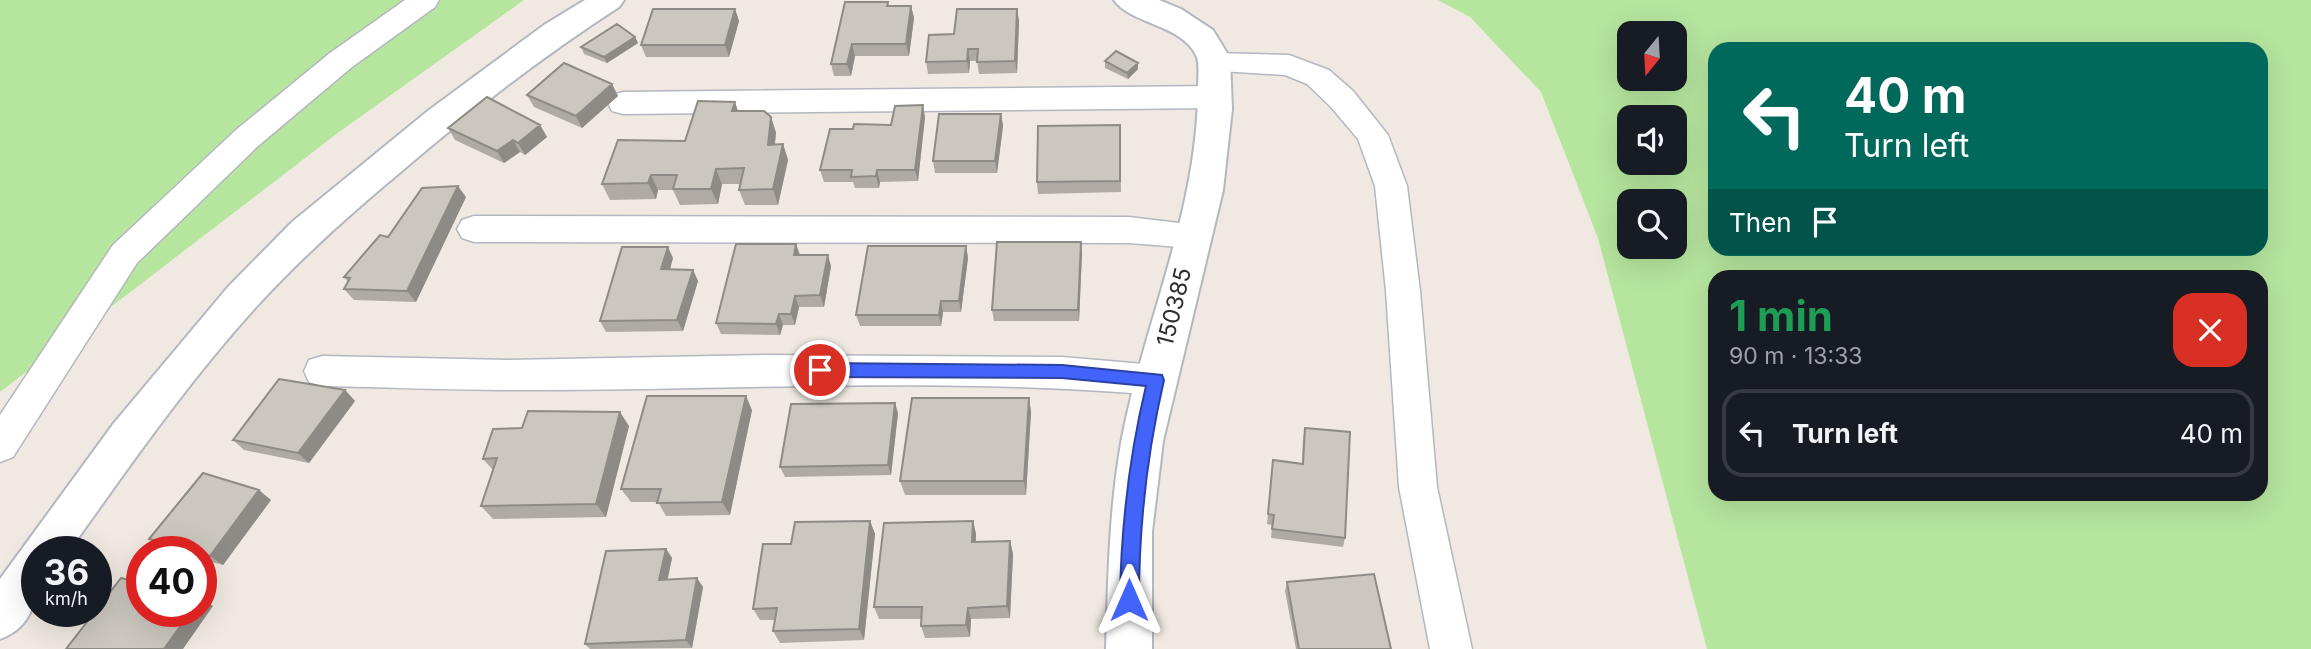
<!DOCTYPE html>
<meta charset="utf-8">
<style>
body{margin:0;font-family:Inter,sans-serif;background:#20242c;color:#f1f3f6;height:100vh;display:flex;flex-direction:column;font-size:26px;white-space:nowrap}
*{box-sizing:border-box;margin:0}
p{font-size:23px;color:#9ea1a6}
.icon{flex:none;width:38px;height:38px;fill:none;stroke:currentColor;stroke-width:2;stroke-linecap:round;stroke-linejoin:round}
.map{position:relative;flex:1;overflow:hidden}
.side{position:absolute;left:1708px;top:270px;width:560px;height:231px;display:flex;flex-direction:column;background:#171b24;border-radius:21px;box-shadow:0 7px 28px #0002}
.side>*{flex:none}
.hud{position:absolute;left:1708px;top:42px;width:560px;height:214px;border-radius:21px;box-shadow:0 7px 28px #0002;background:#00695c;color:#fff;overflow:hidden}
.needle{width:46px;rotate:198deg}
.tools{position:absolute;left:1617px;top:21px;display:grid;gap:14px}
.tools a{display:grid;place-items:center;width:70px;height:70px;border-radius:14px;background:#171b24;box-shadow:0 7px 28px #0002;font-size:35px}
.speed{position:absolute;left:21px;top:536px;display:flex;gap:14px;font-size:35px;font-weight:700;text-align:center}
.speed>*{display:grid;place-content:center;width:91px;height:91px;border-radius:50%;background:#171b24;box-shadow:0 7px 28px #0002;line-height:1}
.speed small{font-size:18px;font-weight:400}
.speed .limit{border:10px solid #d22;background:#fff;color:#111}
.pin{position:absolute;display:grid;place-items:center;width:60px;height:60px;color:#fff;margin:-30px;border:4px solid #fff;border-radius:50%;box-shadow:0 2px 7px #0007}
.me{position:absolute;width:77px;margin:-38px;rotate:0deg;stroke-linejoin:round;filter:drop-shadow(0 0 5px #0008)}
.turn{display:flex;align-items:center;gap:24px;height:147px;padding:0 21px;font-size:32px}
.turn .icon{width:91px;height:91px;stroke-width:2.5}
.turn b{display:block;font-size:49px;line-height:60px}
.then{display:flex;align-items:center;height:66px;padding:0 21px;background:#0003;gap:14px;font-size:26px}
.round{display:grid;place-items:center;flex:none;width:74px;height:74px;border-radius:21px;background:#20242c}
.head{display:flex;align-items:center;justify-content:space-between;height:119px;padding:0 21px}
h1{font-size:42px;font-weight:700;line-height:52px;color:#1e9e55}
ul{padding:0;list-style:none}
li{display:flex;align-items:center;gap:21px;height:88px;margin:0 14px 10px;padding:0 7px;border:4px solid #363941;border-radius:21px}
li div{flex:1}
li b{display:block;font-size:26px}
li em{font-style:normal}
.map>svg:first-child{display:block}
.green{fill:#b6e59e;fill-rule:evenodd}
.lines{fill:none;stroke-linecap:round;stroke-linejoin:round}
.street-casing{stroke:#b4b7c1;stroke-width:3}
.secondary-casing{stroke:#b4b7c1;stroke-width:4}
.street{fill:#fff;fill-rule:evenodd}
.secondary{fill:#fff;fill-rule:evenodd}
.wall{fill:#afaba4}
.shaded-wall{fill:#8e8b86}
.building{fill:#cbc7bf;stroke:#8e8b86;stroke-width:2}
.route{fill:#4264fb;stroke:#2b41a3;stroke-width:2}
.labels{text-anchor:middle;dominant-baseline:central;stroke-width:5;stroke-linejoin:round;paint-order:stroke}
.street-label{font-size:23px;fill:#2e2e2e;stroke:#fff}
</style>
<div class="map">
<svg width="2311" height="649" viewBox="0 0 2311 649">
<rect width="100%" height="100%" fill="#efe9e1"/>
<path class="green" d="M0,0H524L339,132L0,392Z
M1438,0H2311V649H1707L1598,238L1541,92L1470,17ZM1629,33H1675V79H1629ZM1715,49H2261V248H1715ZM1629,117H1675V163H1629ZM1629,201H1675V247H1629ZM1715,276H2261V494H1715Z"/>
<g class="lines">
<defs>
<path id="street" d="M405,0H439L435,7L352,67L258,146L137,263L13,457L0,462V415L113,245L236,130L330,53Z
M1215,53L1289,55L1329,70L1353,91L1388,135L1407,186L1420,291L1437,487L1472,649H1430L1399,487L1386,291L1375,186L1358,139L1331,107L1307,84L1285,75L1204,70L1200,63L1204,56Z
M1215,86L1226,89L1230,97L1226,105L1215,108L623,114L612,111L608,103L612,95L623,92Z
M474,216L1129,217L1204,226L1209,235L1204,244L1192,248L1129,243L474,242L462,238L457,229L462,220Z
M765,355L1062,357L1156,365L1169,369L1174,380L1169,391L1156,395C940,376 724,391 508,390C446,390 384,387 322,386L309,382L304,371L309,360L322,356L509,360Z"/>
<path id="secondary" d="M585,0H624L619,7C543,56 472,111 403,170C351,213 302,257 256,307C187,383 128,468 69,551H37C37,588 40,624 0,639V579L114,423L228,287L292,222L429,110L544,25Z
M1114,0H1159L1181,9L1213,30L1230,58L1232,109L1223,190L1163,441L1152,532V649H1106C1108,580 1109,512 1121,443C1143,324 1199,209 1198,86C1198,77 1200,63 1196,55C1181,24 1130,24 1114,0Z"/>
</defs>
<use href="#street" class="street-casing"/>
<use href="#secondary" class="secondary-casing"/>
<use href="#street" class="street"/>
<use href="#secondary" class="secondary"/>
</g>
<path class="wall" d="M888,2L889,6H911L914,18L909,56H855L851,76H834L831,64Z
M735,9L739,21L729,57H646L641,45Z
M1017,9L1019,21L1017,73L979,74L977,61H970L969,73L928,74L926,62L954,34Z
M635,37L638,43L607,63L584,54L581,47Z
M1105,61L1138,69L1128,79L1105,68Z
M612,84L618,96L582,128L534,107L527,95Z
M735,102L738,111L771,117L776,133L775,144H783L788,160L778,205H745L739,190L740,184H722L718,204L680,205L673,190H658L656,199L610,200L602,184L685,141Z
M1001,114L1003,126L997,173H935L933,161Z
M925,117L918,181L880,182L879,188H855L853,182H824L820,170L853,129L891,125Z
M540,125L547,137L525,155L520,152L504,163L455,140L448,128Z
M1120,125L1121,192L1038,194L1037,182Z
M466,197L416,302L354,300L344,289L348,282L344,277L388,237Z
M966,246L968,258L961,312H943L941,326H860L856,315Z
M1082,253L1079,321H994L992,310Z
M800,255L831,266L824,307H799L795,325H783L780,335L721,334L716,323Z
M673,258L670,269L693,270L698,281L683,331L606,332L600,321Z
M345,390L355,401L309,463L244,450L233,440Z
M1029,398L1031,412L1026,495H905L900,481Z
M752,410L730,515L666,516L658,502H631L621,489Z
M898,413L891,475L785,477L780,467Z
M629,426L606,517L493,519L481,506L493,470L483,459Z
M1305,428L1345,538L1343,547L1271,538L1272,525L1267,524L1273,460L1302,464L1303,438Z
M271,500L223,565L201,559V551H172L162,548L149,539Z
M870,521L875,534L864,640L780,643L773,631L775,620H760L753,609L791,544Z
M973,521L976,534V542L1010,541L1013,554L1010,618L971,619L970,637L925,638L921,626V619H879L874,607Z
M666,549L672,558L668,579L703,587L692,648L590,649L585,644Z
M1287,582L1391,649H1296L1285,591Z"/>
<path class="shaded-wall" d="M911,6L914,18L909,56L906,44Z
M735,9L739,21L729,57L725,45Z
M1017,9L1019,21L1017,73L1015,61Z
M635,37L638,43L607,63L604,57Z
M852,44L855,56L851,76L847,64Z
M968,49L970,61L969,73L967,61Z
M1138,63V69L1128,79L1127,73Z
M612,84L618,96L582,128L576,116Z
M735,102L740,118L732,111Z
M923,105L925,117L918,181L915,170Z
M1001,114L1003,126L997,173L995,161Z
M771,117L776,133L773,160L768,145Z
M540,125L547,137L525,155L518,143Z
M513,140L520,152L504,163L497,151Z
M783,144L788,160L778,205L773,189Z
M716,169L722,184L718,204L711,189Z
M877,170L880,182L879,188L876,176Z
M651,175L658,190L656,199L648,183Z
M458,186L466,197L416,302L407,291Z
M1081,242L1082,253L1079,321L1078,310Z
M796,244L800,255H794Z
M966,246L968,258L961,312L959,301Z
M668,247L673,258L667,280L661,269Z
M828,255L831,266L824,307L820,295Z
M693,270L698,281L683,331L677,320Z
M795,296L799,307L795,325L791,314Z
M941,301L943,312L941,326L939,315Z
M779,314L783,325L780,335L776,324Z
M345,390L355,401L309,463L298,453Z
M746,396L752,410L730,515L722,502Z
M1029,398L1031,412L1026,495L1024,481Z
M895,403L898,413L891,475L888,465Z
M620,412L629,426L606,517L596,504Z
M259,490L271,500L223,565L210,556Z
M870,521L875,534L864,640L859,629Z
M973,521L976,534L975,554L972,542Z
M1010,541L1013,554L1010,618L1007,606Z
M666,549L672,558L665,589L659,580Z
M697,578L703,587L692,648L686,640Z
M201,598L213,606L183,649H164L191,611H201Z
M968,608L971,619L970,637L966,625Z"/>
<path class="building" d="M845,2H888L887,6H911L906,44H852L847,64H831Z
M653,9H735L725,45H641Z
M957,9H1017L1015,61L977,62L978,49H968L967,61L926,62L929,35L954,34Z
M617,24L635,37L604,57L581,47Z
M1116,51L1138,63L1127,73L1105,61Z
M564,63L612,84L576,116L527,95Z
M487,97L540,125L518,143L513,140L497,151L448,128Z
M698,101L735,102L732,111H764L771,117L768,145L783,144L773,189L739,190L744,168L716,169L711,189H673L677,175H651L648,183L602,184L618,140L685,141Z
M923,105L915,170H877L876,176L851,177L852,170H820L830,129H853L854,124L891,125L895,106Z
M939,114H1001L995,161H933Z
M1120,125V181L1037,182L1038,126Z
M458,186L407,291L344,289L350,278L344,277L380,235L388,237L422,188Z
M997,242H1081L1078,310H992Z
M736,244H796L794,255H828L820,295L795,296L791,314H779L776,324L716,323Z
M868,246H966L959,301H941L939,315H856Z
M622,247H668L661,269L693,270L677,320L600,321Z
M279,379L345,390L298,453L233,440Z
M647,396H746L722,502L657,503L661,489H621Z
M912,398H1029L1024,481H900Z
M895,403L888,465L780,467L791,404Z
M528,411L620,412L596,504L481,506L497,458L483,459L493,429L522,428Z
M1305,428L1350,432L1345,538L1272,529L1274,515L1268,514L1273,460L1303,464Z
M203,473L259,490L210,556L201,553V551H193L149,539Z
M870,521L859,629L773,631L777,608L753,609L763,544H791L795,522Z
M973,521L972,542L1010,541L1007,606L968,608L966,625L921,626L922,607H874L884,523Z
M666,549L659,580L697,578L686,640L585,644L606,551Z
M1374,574L1391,649H1299L1287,582Z
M121,578L142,583V611H191L164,649H66Z"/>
<path class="route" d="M820,363L1062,365L1162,375L1164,380C1147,453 1139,524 1139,600L1136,606L1129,608L1123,606L1120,600C1121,527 1129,457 1146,386L1062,378L820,377L812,370Z"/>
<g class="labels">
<g class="street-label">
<text transform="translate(1174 307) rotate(-76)">150385</text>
</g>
</g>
</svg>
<div class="tools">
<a><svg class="needle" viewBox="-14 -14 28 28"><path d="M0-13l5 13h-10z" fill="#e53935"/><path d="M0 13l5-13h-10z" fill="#9ea1a6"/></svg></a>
<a><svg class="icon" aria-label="sound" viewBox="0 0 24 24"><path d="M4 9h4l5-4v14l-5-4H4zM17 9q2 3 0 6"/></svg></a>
<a><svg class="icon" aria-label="search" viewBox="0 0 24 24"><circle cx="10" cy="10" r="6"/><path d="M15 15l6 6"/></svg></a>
</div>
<div class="speed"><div>36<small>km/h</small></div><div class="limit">40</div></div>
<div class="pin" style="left:820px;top:370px;background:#d93025"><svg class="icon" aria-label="arrive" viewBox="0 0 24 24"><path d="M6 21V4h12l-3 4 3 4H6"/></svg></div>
<svg class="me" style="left:1129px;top:600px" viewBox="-20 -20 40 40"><path d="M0-17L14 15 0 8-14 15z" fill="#4264fb" stroke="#fff" stroke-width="4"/></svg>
<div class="hud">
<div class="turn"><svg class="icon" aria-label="left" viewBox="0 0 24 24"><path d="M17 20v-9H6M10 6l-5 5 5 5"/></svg><div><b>40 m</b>Turn left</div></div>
<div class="then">Then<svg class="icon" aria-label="arrive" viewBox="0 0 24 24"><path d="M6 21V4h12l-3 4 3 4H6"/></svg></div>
</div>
<section class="side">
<div class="head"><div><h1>1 min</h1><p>90 m · 13:33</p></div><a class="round" style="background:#d93025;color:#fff"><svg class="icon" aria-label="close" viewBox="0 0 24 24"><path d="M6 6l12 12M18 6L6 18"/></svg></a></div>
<ul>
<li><svg class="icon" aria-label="left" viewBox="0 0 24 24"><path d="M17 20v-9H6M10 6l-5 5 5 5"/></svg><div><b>Turn left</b></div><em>40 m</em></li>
</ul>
</section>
</div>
